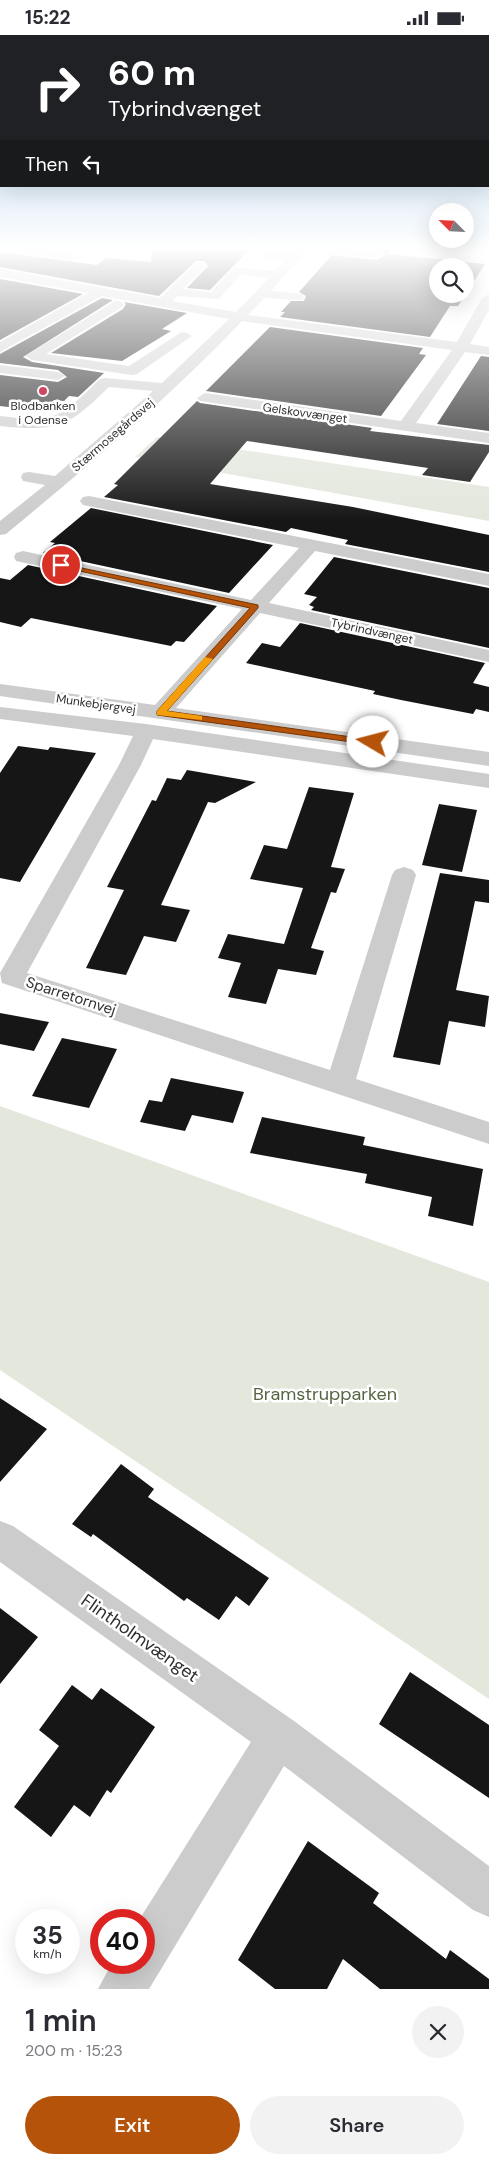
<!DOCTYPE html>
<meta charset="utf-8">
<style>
body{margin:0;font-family:"DM Sans",sans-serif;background:#f2f2f3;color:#2b2b33;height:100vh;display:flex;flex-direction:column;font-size:19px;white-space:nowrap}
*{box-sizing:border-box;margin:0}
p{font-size:16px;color:#7c7c81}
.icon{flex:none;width:28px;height:28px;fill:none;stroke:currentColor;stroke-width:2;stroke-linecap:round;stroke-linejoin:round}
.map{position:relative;height:1954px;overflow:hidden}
.details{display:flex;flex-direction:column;background:#fff;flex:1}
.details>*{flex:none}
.hud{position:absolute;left:0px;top:0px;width:490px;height:152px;box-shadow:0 5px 20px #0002;background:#202124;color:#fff;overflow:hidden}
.needle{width:32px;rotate:294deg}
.buttons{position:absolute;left:429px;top:168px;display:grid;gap:10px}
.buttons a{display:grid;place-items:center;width:45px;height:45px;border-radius:50%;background:#fff;box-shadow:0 5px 20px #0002;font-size:25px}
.speed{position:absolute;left:15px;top:1874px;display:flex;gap:10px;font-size:25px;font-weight:700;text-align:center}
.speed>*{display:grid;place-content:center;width:65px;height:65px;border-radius:50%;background:#fff;box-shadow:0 5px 20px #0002;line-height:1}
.speed small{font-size:12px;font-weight:400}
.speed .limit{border:8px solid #d22;background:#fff;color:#111}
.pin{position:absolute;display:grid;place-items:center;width:42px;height:42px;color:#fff;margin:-21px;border:2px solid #fff;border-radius:50%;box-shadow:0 1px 5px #0007}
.me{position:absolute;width:55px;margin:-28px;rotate:278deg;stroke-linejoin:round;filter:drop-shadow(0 0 4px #0008)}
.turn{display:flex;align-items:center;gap:18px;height:105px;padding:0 25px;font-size:22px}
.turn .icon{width:65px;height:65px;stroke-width:2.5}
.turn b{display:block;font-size:35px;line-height:42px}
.then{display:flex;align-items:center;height:48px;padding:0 25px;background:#0003;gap:10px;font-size:19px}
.round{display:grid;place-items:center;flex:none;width:52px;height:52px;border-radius:26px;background:#f2f2f3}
.summary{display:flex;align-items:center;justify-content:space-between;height:85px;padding:0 25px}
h1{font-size:30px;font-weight:600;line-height:38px}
.cta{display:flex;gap:10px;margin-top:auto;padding:10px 25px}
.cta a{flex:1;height:58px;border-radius:30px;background:#b45309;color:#fff;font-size:20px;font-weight:600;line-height:58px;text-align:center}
.cta a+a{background:#f2f2f3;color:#2b2b33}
.status{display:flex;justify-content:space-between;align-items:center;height:35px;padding:0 25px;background:#fff;direction:ltr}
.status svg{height:14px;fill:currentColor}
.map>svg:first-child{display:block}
.green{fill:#e3e7dc}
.building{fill:#161616;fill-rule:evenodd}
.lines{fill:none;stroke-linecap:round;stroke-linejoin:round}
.minor{fill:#ccc;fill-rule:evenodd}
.route{fill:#b45309;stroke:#753606}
.slow{fill:#f59e0b}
.poi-dot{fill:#d04660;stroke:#fff;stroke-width:2}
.labels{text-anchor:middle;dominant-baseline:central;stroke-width:5;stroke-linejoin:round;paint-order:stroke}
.far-poi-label{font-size:12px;fill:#2f2f2f;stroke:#fff}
.far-street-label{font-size:12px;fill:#2f2f2f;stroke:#fff}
.street-label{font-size:15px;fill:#2f2f2f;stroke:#fff}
.near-park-label{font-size:18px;fill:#566541;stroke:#fff}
.near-street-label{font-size:18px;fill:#2f2f2f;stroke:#fff}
</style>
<div class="status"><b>15:22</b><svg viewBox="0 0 49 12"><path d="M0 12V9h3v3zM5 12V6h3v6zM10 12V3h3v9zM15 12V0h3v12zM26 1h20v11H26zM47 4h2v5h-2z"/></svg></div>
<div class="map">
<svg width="489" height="1954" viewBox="0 0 489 1954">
<rect width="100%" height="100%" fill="#fff"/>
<path class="green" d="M157,402L489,452V486L135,422Z
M0,1071L489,1247V1664L0,1335Z"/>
<path class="building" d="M152,211H253L210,255L187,253L208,231L204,226H196L159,261L0,232V217L97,230L106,223L151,227Z
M354,211H394L388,219L485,229L458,271H450L430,302L280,282L285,277H281L291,266H304L306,261L299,257L332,220L377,225L385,220L377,213ZM438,231H465V259H438Z
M0,244L83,259L0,305Z
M102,263L113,265L23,322L32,327L104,338L78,362L69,361L64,366L54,365L42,376L0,371V340L58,347L67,342L58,335L0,328V319Z
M124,267L187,278L162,294L171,296L122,326L51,318L123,274L126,269Z
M270,292L423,313L419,319L426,320L381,381L206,356Z
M481,321L489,322V396L437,389Z
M197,366L200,368L372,393L370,396L489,410V417L470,447L422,440L428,433L247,406L210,449L353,472L489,500V537L345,509L348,505L291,493L286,497L104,462L118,450L114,449Z
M91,473L273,510L229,558L43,518L55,508L50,507Z
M334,522L489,553V613L311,575L314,572L309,570L317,562L304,559Z
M28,530L217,571L184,607L176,606L171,611L31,583L21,592L0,587V543L10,545Z
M300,588L485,628L473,648L489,652V677L476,674L473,679L401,665L373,659L375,656L246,628L262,608L280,612Z
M18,711L48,715L50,712L96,718L20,847L0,843V738Z
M187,735L256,747L215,768L208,767L161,870L190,875L176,907L144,901L126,940L86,933L124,855L107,852L152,765L156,766L167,743L181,745Z
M309,752L354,758L331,832L345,834L336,858L331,857L311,913L324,916L316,940L278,934L266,969L228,962L241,928L218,923L228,899L284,909L303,853L250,844L264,810L287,814Z
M439,769L477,775L462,837L422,830Z
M440,838L489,845V868L475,866L456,955L489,961L485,992L449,986L440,1030L393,1022Z
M0,978L49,987L34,1016L0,1009Z
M62,1003L117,1014L89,1073L32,1061Z
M171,1043L244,1057L233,1088L192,1080L185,1096L140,1087L149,1065L162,1067Z
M262,1082L365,1102L363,1110L483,1134L473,1191L428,1181L432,1162L365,1148L367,1139L250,1118Z
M0,1363L47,1394L0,1447Z
M121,1429L154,1454L148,1462L269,1543L249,1571L236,1561L219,1585L187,1563L184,1566L93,1499L91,1502L72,1489Z
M0,1573L38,1602L0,1649Z
M410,1637L489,1690V1763L379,1689Z
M72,1650L92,1665L101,1653L155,1692L111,1758L107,1755L90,1782L74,1770L51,1802L14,1772L59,1711L39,1695Z
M308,1806L379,1858L373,1868L446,1924L450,1915L489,1944V1954H380L343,1924L327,1954H275L238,1925Z"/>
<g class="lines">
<path class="minor" d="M8,211C23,211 70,211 80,222L74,226L14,215Z
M297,211H332L377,215L383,219L377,223L306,216L271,256L302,259L304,262L302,265L264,263L248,280L457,307L482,263L489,259V275L470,309L489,312V320L465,317L416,388L489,398V408L200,366L197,363L205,358L401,386L452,315L242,286C169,363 88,431 6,499L0,500V486L45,450L23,446L21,442L23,438L29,437L55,441L153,356L109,352C68,392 58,397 0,391V381C58,388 59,383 100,344L105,343L162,348L229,284L102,261L0,317V307L88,258L0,242V234L160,263L196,228H204L206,231L183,254L211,257L234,232L275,236L285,225L261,222L259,219L261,216L291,218ZM241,239L269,243L236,277L172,266L177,261L219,264Z
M117,265L124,269L122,272L46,319L129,331L180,298L185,297L192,301L137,339L132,340L32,325L25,321Z
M0,330L58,337L65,341L58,345L0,338Z
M89,461L489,539V551L315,516L269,568L489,615V627L260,578L176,673L489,717V731L0,661V649L155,670L242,574L16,526L14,522L16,518L23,516L251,565L299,513L83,470L80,466L83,462Z
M0,672L146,689L489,739V753L153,704L141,730L27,938L330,1035L392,840L395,835L404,832L413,835L416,840L356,1044L489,1087V1109L2,948L0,938L119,730L133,701L0,684Z
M0,1486L13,1491L294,1686L489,1831V1882L473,1875L284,1731L149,1954H98L112,1928H144V1885H139L251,1707L0,1527Z"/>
</g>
<linearGradient id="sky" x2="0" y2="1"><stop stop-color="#9dc6e8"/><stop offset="0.44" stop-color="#fff"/><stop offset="1" stop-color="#fff" stop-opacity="0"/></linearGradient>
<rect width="489" height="485" fill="url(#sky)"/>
<path class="route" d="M58,528L258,570V573L167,676L373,705L377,707L373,710L157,680V676L250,573L61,532H58Z"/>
<path class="slow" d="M205,622L213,624L167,676L202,681V685L157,680V676Z"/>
<circle class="poi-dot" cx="43" cy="356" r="5"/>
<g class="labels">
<g class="far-poi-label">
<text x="43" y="371">Blodbanken<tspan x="43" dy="14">i Odense</tspan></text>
</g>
<g class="far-street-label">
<text transform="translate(305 378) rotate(8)">Gelskovvænget</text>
<text transform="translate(113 400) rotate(-41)">Stærmosegårdsvej</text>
<text transform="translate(372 596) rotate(12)">Tybrindvænget</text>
<text transform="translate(96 669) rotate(8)">Munkebjergvej</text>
</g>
<g class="street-label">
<text transform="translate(71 961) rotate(18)">Sparretornvej</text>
</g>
<g class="near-park-label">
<text x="325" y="1359">Bramstrupparken</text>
</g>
<g class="near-street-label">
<text transform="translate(140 1603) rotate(35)">Flintholmvænget</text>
</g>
</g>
</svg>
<div class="buttons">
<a><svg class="needle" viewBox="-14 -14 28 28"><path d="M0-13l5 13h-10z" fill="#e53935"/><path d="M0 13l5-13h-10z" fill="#7c7c81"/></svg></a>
<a><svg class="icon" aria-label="search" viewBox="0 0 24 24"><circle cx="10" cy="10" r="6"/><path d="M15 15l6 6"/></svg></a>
</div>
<div class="speed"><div>35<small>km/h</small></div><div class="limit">40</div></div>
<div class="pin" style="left:61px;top:530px;background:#d93025"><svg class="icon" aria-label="arrive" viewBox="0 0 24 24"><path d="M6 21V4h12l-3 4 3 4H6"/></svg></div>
<svg class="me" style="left:373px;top:707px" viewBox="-20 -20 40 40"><circle r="19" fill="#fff"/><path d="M0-13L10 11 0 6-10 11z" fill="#b45309"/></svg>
<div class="hud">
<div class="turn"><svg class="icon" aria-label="right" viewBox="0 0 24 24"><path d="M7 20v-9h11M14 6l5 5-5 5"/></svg><div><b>60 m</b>Tybrindvænget</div></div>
<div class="then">Then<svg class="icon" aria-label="left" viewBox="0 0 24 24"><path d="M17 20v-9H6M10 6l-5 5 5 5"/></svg></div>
</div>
</div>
<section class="details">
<div class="summary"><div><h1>1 min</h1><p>200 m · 15:23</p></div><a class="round"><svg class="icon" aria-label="close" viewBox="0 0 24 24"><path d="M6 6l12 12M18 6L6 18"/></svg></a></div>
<div class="cta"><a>Exit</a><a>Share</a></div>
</section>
